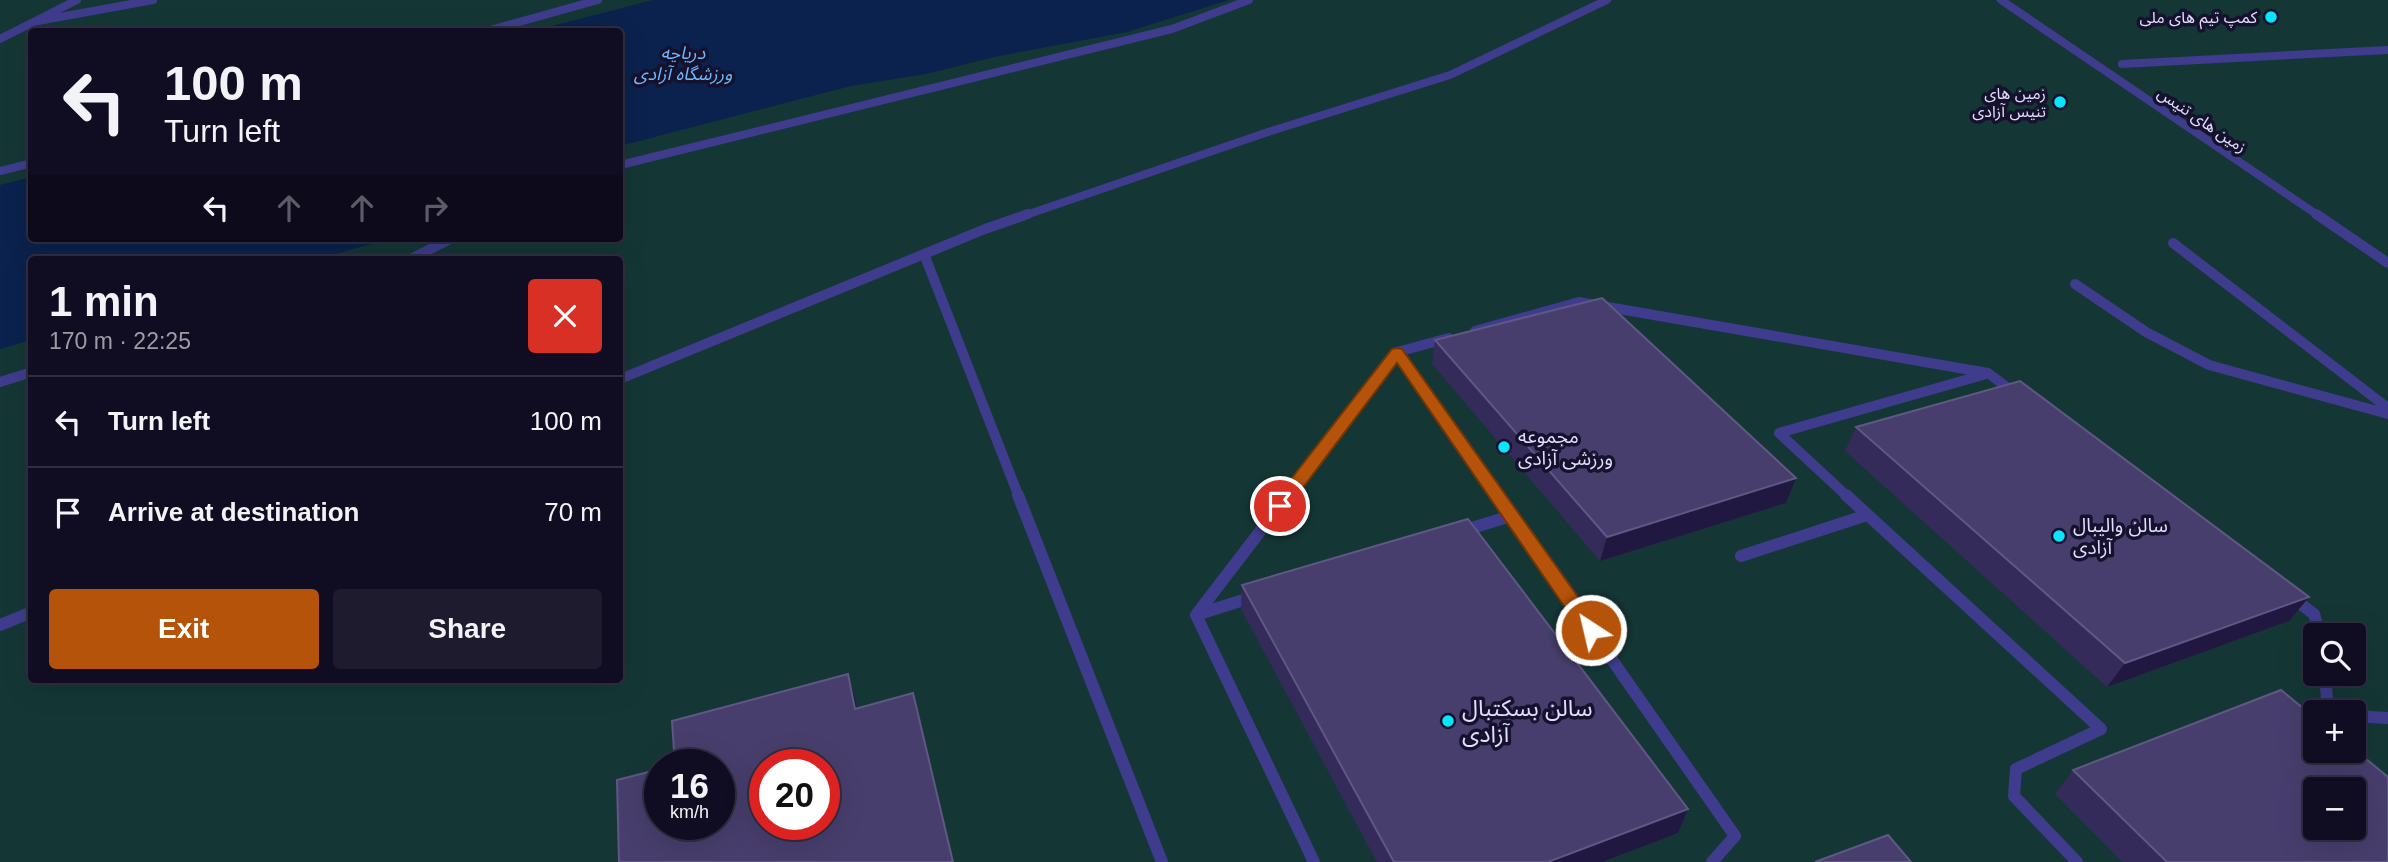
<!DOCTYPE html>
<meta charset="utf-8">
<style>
body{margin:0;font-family:Arial,"Noto Sans Arabic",sans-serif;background:#1e1b2f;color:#f1f3f6;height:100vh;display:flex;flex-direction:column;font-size:26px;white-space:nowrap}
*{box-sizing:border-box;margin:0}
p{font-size:23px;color:#9c9ca5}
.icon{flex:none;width:38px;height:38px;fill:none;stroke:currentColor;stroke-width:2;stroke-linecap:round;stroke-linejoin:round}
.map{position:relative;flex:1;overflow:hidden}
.side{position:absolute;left:28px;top:256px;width:595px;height:427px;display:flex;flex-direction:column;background:#100d22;border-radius:7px;box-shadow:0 7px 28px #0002,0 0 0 2px #302d40}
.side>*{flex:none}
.banner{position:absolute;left:28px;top:28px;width:595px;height:214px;border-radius:7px;box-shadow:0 7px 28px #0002,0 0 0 2px #302d40;background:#100d22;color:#f1f3f6;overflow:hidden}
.tools{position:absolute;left:2303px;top:623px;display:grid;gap:14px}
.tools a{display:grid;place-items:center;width:63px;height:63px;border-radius:7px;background:#100d22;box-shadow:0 7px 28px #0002,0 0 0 2px #302d40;font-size:35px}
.speed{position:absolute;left:644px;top:749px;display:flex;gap:14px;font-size:35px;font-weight:700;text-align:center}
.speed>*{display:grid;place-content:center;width:91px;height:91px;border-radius:50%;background:#100d22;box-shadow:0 7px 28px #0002,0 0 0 2px #302d40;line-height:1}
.speed small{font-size:18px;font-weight:400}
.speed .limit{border:10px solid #d22;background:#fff;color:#111}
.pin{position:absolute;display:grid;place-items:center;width:60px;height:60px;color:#fff;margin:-30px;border:4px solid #fff;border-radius:50%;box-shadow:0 2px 7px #0007}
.me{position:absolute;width:77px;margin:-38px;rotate:325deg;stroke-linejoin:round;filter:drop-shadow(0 0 5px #0008)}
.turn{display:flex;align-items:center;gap:24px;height:147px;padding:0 21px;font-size:32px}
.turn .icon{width:91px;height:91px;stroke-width:2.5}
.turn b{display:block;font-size:49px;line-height:60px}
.lanes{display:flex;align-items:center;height:66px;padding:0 21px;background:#0003;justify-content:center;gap:35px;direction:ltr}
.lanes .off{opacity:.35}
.round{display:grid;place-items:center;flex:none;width:74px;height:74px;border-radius:7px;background:#1e1b2f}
.overview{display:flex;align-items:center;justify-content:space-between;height:119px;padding:0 21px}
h1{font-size:42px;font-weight:700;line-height:52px}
.button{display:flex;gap:14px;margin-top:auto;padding:14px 21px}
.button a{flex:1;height:80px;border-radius:7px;background:#b45309;color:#fff;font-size:28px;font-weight:700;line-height:80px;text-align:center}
.button a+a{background:#1e1b2f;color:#f1f3f6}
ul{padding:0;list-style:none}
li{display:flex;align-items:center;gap:21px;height:91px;padding:0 21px;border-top:2px solid #302d40}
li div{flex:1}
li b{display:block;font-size:26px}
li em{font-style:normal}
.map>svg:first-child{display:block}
.green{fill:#143736;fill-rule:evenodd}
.water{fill:#0a224d}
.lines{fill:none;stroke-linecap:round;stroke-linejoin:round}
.lane-far2{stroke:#3f3c8d;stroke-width:8}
.lane-far1{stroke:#3f3c8d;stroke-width:10}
.lane{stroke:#3f3c8d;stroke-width:12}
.wall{fill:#342b5b}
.shaded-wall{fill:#201841}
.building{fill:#473e6d;stroke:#5f5784;stroke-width:2;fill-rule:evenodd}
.route{fill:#b45309;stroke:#753606;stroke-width:2}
.poi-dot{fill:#0ae5ff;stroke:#16112d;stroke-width:2.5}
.labels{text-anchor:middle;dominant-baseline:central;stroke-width:7;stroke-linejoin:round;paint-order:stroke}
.far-poi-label{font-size:16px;fill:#e1deff;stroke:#16112d;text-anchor:end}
.far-street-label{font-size:16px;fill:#e1deff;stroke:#16112d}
.far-water-label{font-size:18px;font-style:italic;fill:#6cbaff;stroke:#16112d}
.poi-label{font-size:19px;fill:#e1deff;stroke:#16112d;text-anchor:start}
.near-poi-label{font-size:23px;fill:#e1deff;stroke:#16112d;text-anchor:start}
</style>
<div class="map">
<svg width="2388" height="862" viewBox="0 0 2388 862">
<rect width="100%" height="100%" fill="#16112d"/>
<path class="green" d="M0,0H2388V862H0ZM32,32H620V238H32ZM32,259H620V679H32ZM2315,635H2354V674H2315ZM2315,712H2354V751H2315ZM660,765H719V824H660ZM765,765H824V824H765ZM2315,789H2354V828H2315Z"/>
<path class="water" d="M653,0H1229L1127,32L994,57L926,74L851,86L620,146V32L532,31Z
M31,177L32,238H392L318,259H32L31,340L0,349V185Z"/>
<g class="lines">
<path class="lane-far2" d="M2001,0L2319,216
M38,21L153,0
M483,32L598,0
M0,39L77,0
M2122,64L2388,50
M620,165L1172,29L1249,0
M0,171L32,163
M1023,216L1268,132L1450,75L1607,0"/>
<path class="lane-far1" d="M2316,214L2388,263
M2173,243L2388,408
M924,254L1019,497
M411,259L452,238
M2075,284L2146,332L2209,365L2388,414
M1475,331L1579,302L1988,373L2016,394
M1397,352L1498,497
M620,379L985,229L1028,214
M0,382L32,372
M1286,497L1397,352L1449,338
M1848,497L1779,433L1983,375"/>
<path class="lane" d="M1018,495L1162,862
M1288,495L1196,615L1314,862
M1497,495L1735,836L1712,862
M1846,495L2101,729L2016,769L2014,796L2077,862
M1462,531L1511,516
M1741,556L1867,515
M2291,597L2314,614L2320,635
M1196,615L1253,597
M0,625L32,612
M2325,674L2328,712
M2354,716L2388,718"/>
</g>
<path class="wall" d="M1435,340L1786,503L1600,561L1432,364Z
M1856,427L2309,597L2289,621L2107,687L1845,451Z
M1242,585L1688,809L1678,833L1602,862H1377L1241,609Z
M2073,770L2388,862H2122L2055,794Z"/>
<path class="shaded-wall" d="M1796,478L1786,503L1600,561L1607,537Z
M2309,597L2289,621L2107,687L2125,663Z
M848,674L855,698L861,734L855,709Z
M1688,809L1678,833L1602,862H1548Z"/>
<path class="building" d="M1602,298L1796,478L1607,537L1435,340Z
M2020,381L2309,597L2125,663L1856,427Z
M1468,519L1688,809L1548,862H1394L1242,585Z
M848,674L855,709L913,693L953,862H619L617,780L660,769V824H719V765H674H675L672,721ZM765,765H824V824H765Z
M2281,690L2315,718V751H2354V749L2388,777V862H2167L2073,770ZM2315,789H2354V828H2315Z
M1888,835L1911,862H1815Z"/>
<path class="route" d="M1397,348L1402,349L1598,625L1600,630L1598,635L1591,637L1584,635L1397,363L1286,510H1274L1271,506L1274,501L1392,349Z"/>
<g class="poi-dot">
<circle cx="2271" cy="17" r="7"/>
<circle cx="2060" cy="102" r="7"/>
<circle cx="1504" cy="447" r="7"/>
<circle cx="2059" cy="536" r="7"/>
<circle cx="1448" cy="721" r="7"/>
</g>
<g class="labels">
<g class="far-poi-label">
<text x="2257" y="17">کمپ تیم های ملی</text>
<text x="2046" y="93">زمین های<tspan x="2046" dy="18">تنیس آزادی</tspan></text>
</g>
<g class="far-street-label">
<text transform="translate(2202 120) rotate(34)">زمین های تنیس</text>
</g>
<g class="far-water-label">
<text x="683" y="53">دریاچه<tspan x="683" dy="21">ورزشگاه آزادی</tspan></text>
</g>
<g class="poi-label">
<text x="1518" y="436">مجموعه<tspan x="1518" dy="22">ورزشی آزادی</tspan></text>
<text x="2073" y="525">سالن والیبال<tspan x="2073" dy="22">آزادی</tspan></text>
</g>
<g class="near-poi-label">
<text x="1462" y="708">سالن بسکتبال<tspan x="1462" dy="26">آزادی</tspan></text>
</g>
</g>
</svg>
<div class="tools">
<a><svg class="icon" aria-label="search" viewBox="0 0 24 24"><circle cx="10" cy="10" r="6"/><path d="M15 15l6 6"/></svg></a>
<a>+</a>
<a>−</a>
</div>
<div class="speed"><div>16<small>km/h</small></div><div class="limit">20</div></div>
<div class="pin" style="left:1280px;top:506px;background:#d93025"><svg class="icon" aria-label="arrive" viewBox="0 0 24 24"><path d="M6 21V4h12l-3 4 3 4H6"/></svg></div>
<svg class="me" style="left:1591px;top:630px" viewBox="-20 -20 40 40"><circle r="17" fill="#b45309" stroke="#fff" stroke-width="3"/><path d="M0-11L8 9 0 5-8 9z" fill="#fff"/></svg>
<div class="banner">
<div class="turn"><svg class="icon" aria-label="left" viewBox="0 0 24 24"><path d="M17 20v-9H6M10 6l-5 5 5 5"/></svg><div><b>100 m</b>Turn left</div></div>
<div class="lanes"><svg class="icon" aria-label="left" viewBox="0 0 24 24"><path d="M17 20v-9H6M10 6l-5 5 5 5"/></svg><svg class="icon off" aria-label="ahead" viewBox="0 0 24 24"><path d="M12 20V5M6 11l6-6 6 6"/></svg><svg class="icon off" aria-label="ahead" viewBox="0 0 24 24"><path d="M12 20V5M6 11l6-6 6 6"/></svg><svg class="icon off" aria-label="right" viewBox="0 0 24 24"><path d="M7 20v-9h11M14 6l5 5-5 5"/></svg></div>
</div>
<section class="side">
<div class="overview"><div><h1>1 min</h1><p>170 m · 22:25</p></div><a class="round" style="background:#d93025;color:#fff"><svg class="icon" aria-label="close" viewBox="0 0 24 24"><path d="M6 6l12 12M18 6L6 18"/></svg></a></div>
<ul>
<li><svg class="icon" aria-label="left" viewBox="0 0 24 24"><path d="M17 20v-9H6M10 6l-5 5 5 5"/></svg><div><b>Turn left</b></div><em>100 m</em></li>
<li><svg class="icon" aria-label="arrive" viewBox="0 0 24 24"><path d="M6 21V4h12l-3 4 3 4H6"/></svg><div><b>Arrive at destination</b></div><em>70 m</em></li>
</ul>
<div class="button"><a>Exit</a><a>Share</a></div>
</section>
</div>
